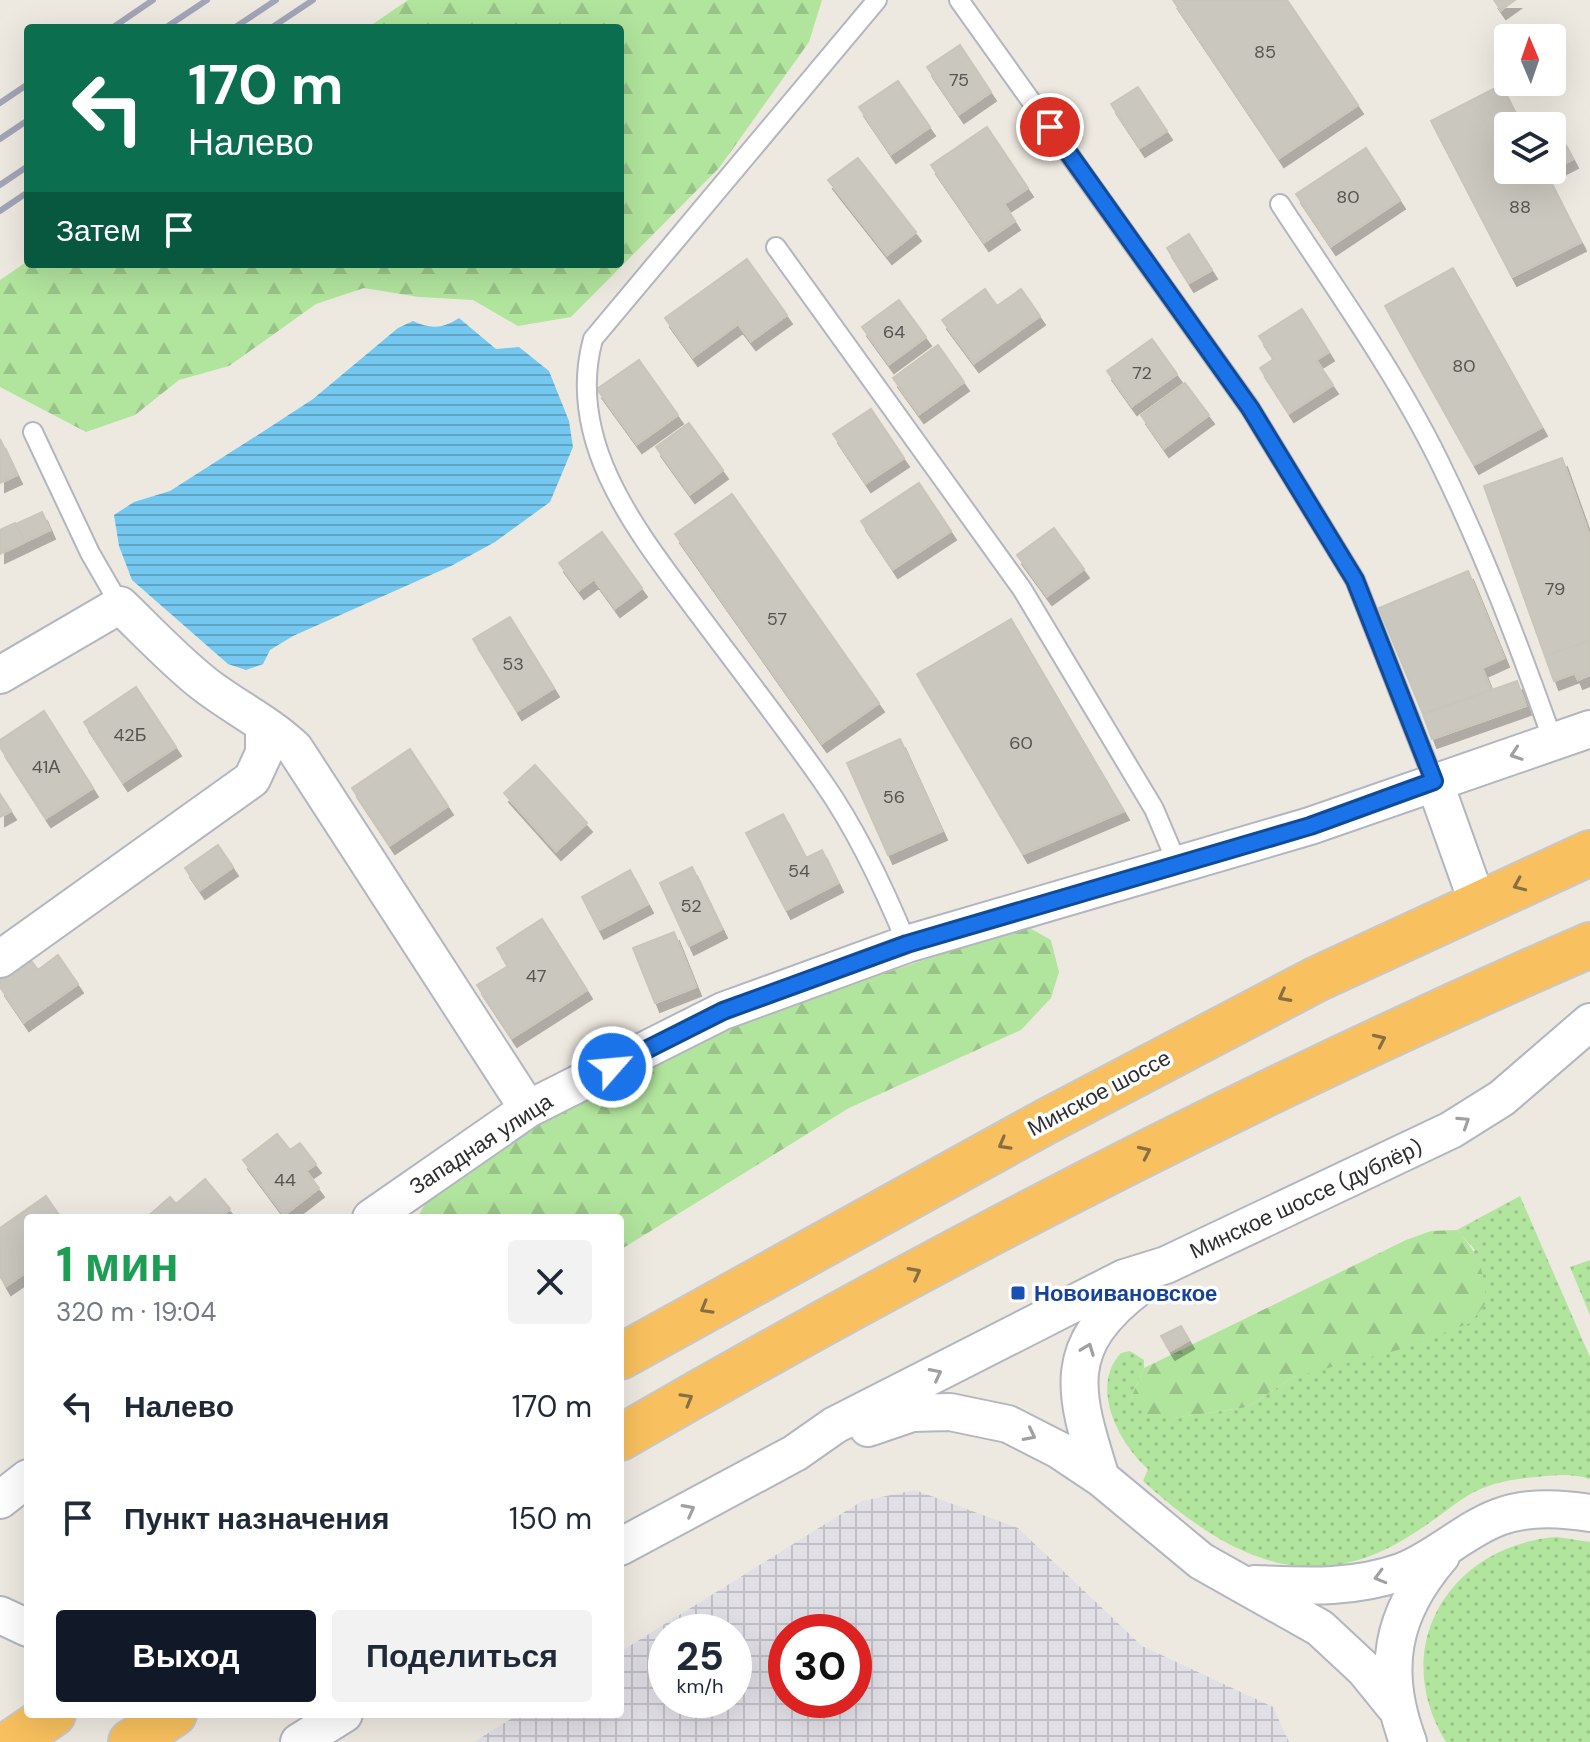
<!DOCTYPE html>
<html lang="ru">
<meta charset="utf-8">
<style>
body{margin:0;font-family:"DM Sans",sans-serif;background:#f2f2f3;color:#1f2937;height:100vh;display:flex;flex-direction:column;font-size:30px;white-space:nowrap}
*{box-sizing:border-box;margin:0}
p{font-size:26px;color:#747a83}
.icon{flex:none;width:44px;height:44px;fill:none;stroke:currentColor;stroke-width:2;stroke-linecap:round;stroke-linejoin:round}
.map{position:relative;flex:1;overflow:hidden}
.sheet{position:absolute;left:24px;top:1214px;width:600px;height:504px;display:flex;flex-direction:column;background:#fff;border-radius:8px;box-shadow:0 8px 32px #0002}
.sheet>*{flex:none}
.hud{position:absolute;left:24px;top:24px;width:600px;height:244px;border-radius:8px;box-shadow:0 8px 32px #0002;background:#0b6e4f;color:#fff;overflow:hidden}
.needle{width:52px;rotate:358deg}
.tools{position:absolute;left:1494px;top:24px;display:grid;gap:16px}
.tools a{display:grid;place-items:center;width:72px;height:72px;border-radius:8px;background:#fff;box-shadow:0 8px 32px #0002;font-size:40px}
.speed{position:absolute;left:648px;top:1614px;display:flex;gap:16px;font-size:40px;font-weight:700;text-align:center}
.speed>*{display:grid;place-content:center;width:104px;height:104px;border-radius:50%;background:#fff;box-shadow:0 8px 32px #0002;line-height:1}
.speed small{font-size:20px;font-weight:400}
.speed .limit{border:12px solid #d22;background:#fff;color:#111}
.pin{position:absolute;display:grid;place-items:center;width:68px;height:68px;color:#fff;margin:-34px;border:4px solid #fff;border-radius:50%;box-shadow:0 2px 8px #0007}
.me{position:absolute;width:88px;margin:-44px;rotate:63deg;stroke-linejoin:round;filter:drop-shadow(0 0 6px #0008)}
.turn{display:flex;align-items:center;gap:28px;height:168px;padding:0 32px;font-size:36px}
.turn .icon{width:104px;height:104px;stroke-width:2.5}
.turn b{display:block;font-size:56px;line-height:68px}
.then{display:flex;align-items:center;height:76px;padding:0 32px;background:#0003;gap:16px;font-size:30px}
.round{display:grid;place-items:center;flex:none;width:84px;height:84px;border-radius:8px;background:#f2f2f3}
.head{display:flex;align-items:center;justify-content:space-between;height:136px;padding:0 32px}
h1{font-size:48px;font-weight:700;line-height:60px;color:#1e9e55}
.cta{display:flex;gap:16px;margin-top:auto;padding:16px 32px}
.cta a{flex:1;height:92px;border-radius:8px;background:#111827;color:#fff;font-size:32px;font-weight:700;line-height:92px;text-align:center}
.cta a+a{background:#f2f2f3;color:#1f2937}
ul{padding:0;list-style:none}
li{display:flex;align-items:center;gap:24px;height:112px;padding:0 32px}
li div{flex:1}
li b{display:block;font-size:30px}
li em{font-style:normal}
.map>svg:first-child{display:block}
.industrial{fill:url(#industrial-grid);fill-rule:evenodd}
.green{fill:url(#green-dots)}
.forest{fill:url(#forest-firs)}
.water{fill:url(#water-rules)}
.building{fill:#cac7be;stroke:#cac5b9;stroke-width:2;filter:url(#shadow)}
.lines{fill:none;stroke-linecap:round;stroke-linejoin:round}
.service-casing{stroke:#b3b5c0;stroke-width:22}
.minor-casing{stroke:#b3b5c0;stroke-width:40}
.trunk-casing{stroke:#c8c8c8;stroke-width:48}
.service{stroke:#fff;stroke-width:18}
.minor{stroke:#fff;stroke-width:36}
.trunk{stroke:#f8c05e;stroke-width:44}
.rail{stroke:#a2a4b7;stroke-width:6}
.oneway{stroke:#a0a0a0}
.oneway2{stroke:#886f43}
.route-casing{stroke:#114b97;stroke-width:20}
.route{stroke:#1a73e8;stroke-width:14}
.transit-dot{fill:#1a4fb4;stroke:#fff;stroke-width:3}
.labels{text-anchor:middle;dominant-baseline:central;stroke-width:7;stroke-linejoin:round;paint-order:stroke}
.number-label{font-size:18px;fill:#545451}
.street-label{font-size:22px;fill:#2d2d2d;stroke:#fff}
.transit-label{font-size:22px;font-weight:bold;fill:#164399;stroke:#fff;text-anchor:start}
</style>
<div class="map">
<svg width="1590" height="1742" viewBox="0 0 1590 1742">
<defs>
<pattern id="industrial-grid" width="8" height="8" patternUnits="userSpaceOnUse" patternTransform="scale(2)"><rect width="8" height="8" fill="#e2e0e7"/><path d="M0 4h8M4 0v8" fill="none" stroke="#c2c0c6"/></pattern>
<pattern id="green-dots" width="8" height="8" patternUnits="userSpaceOnUse" patternTransform="scale(2)"><rect width="8" height="8" fill="#b1e49d"/><path d="M2 2h.1M6 6h.1" fill="none" stroke="#99c488" stroke-width="1.8" stroke-linecap="round"/></pattern>
<pattern id="forest-firs" width="22" height="20" patternUnits="userSpaceOnUse" patternTransform="scale(2)"><rect width="22" height="20" fill="#b1e49d"/><path d="M5 1l3.5 6h-7zM16 11l3.5 6h-7z" fill="#99c488"/></pattern>
<pattern id="water-rules" width="6" height="5" patternUnits="userSpaceOnUse" patternTransform="scale(2)"><rect width="6" height="5" fill="#74c8ef"/><path d="M0 2.5h6" fill="none" stroke="#60a3c2"/></pattern>
<filter id="shadow"><feDropShadow dx="5" dy="9" stdDeviation="0" flood-color="#0004"/></filter>
</defs>
<rect width="100%" height="100%" fill="#eee9e0"/>
<path class="industrial" d="M915,1490L1018,1528L1142,1646L1273,1707L1289,1742H474L519,1714H620V1652L862,1501ZM666,1632H734V1700H666ZM786,1632H854V1700H786Z"/>
<path class="green" d="M1520,1196L1590,1357V1479C1572,1473 1554,1475 1536,1477C1467,1483 1464,1502 1411,1535C1309,1601 1225,1555 1143,1481L1148,1469C1119,1444 1089,1387 1121,1353L1130,1351L1144,1360V1368L1131,1398L1173,1418L1248,1407L1293,1377L1319,1369L1475,1250L1457,1230Z
M1590,1260V1315L1570,1267Z
M1557,1537L1590,1542V1742H1446C1387,1646 1451,1545 1557,1537Z"/>
<path class="forest" d="M408,0H822L809,42L719,168L571,317L518,326L473,300L419,297L364,288L316,304L229,366L179,380L135,415L86,432L0,387V280L28,261V264H620V28H367Z
M1026,926L1051,940L1059,972L1051,998L1021,1030L849,1108L620,1250V1218H417L428,1199L544,1119L741,1021Z
M1457,1230C1478,1253 1485,1271 1486,1303L1470,1323L1398,1350L1293,1377L1248,1407L1173,1418H1147L1131,1398L1144,1368L1406,1240L1431,1231Z"/>
<path class="water" d="M459,318L496,349L519,347L549,371L569,421L573,447L550,502L495,542L451,566L293,636L270,650L263,664L246,670L228,664L132,580L119,546L114,515L134,502L170,491L264,431L313,399L398,328L413,321C430,329 443,329 459,318Z"/>
<path class="building" d="M1173,0H1287L1358,105L1279,158Z
M1494,0H1515L1501,10Z
M960,45L991,92L959,114L927,67Z
M898,81L930,127L891,154L859,107Z
M1501,85L1522,126H1508V170H1551L1546,173L1581,242L1512,277L1431,121Z
M1138,87L1167,131L1140,148L1111,104Z
M987,127L1028,188L1004,204L1015,221L984,242L931,165Z
M1562,138L1573,159L1552,170V143Z
M1366,148L1400,200L1331,246L1296,194Z
M858,158L916,232L887,255L828,180Z
M1189,234L1212,270L1189,283L1167,248Z
M747,259L787,315L751,341L738,324L693,357L665,318Z
M1453,268L1542,427L1474,465L1385,306Z
M985,289L997,306L1021,289L1040,316L974,363L942,320Z
M899,300L926,337L889,364L862,327Z
M1302,309L1329,352L1316,360L1333,385L1289,413L1260,368L1274,359L1259,336Z
M1152,339L1177,374L1132,406L1107,371Z
M938,345L964,382L919,414L893,378Z
M639,360L678,415L637,444L597,389Z
M1185,383L1209,415L1164,448L1141,415Z
M871,409L904,458L866,483L833,434Z
M689,423L723,470L690,494L656,447Z
M0,439L17,475L0,483Z
M1562,458L1590,537V640L1545,656L1484,486Z
M919,483L951,531L893,569L861,521Z
M732,494L879,703L822,743L675,534Z
M42,512L50,530L25,542L16,524Z
M15,523L25,542L0,554V530Z
M1054,528L1084,569L1047,596L1017,555Z
M602,532L642,588L615,608L594,579L579,590L559,563Z
M1468,571L1504,658L1482,668L1491,690L1423,714L1379,608Z
M510,617L554,688L517,711L473,639Z
M1011,619L1124,811L1023,854L917,674Z
M1590,640V675L1578,680L1575,673L1554,681L1545,656Z
M1517,681L1526,706L1432,739L1423,714Z
M136,687L176,747L123,782L84,722Z
M44,711L93,788L46,818L0,747V740Z
M900,739L942,831L888,855L847,763Z
M410,749L448,806L390,845L352,788Z
M535,765L587,823L556,851L504,793Z
M0,794L11,811L0,817Z
M783,814L806,858L822,850L838,883L786,910L746,833Z
M218,845L233,867L200,890L185,868Z
M692,867L722,929L689,946L660,883Z
M630,870L648,904L599,930L582,897Z
M542,919L587,990L512,1038L477,985L508,966L497,948Z
M674,932L696,987L655,1003L633,948Z
M58,955L78,984L24,1022L0,987V979L30,959L38,970Z
M277,1134L290,1150L300,1143L316,1164L306,1171L319,1188L284,1215L243,1160Z
M205,1179L230,1209L220,1218H146L170,1197L176,1204Z
M46,1196L61,1218H28V1271L6,1286L0,1276V1228Z
M1181,1326L1189,1340L1170,1351L1161,1336Z"/>
<g class="lines">
<defs>
<path id="service" d="M877,0L593,339C564,445 641,536 700,616C741,671 784,726 823,782C858,832 884,888 907,944
M959,0L1250,408L1355,580L1434,781
M1280,204C1334,287 1394,370 1438,459C1483,550 1519,645 1553,741
M776,247L1022,589L1154,809L1177,863
M33,432L90,553L120,605"/>
<path id="minor" d="M0,675L120,605C147,631 173,659 203,683C232,706 268,723 295,749L528,1109
M1434,781L1478,904
M0,959L252,779L264,753V727
M371,1218L528,1109L723,1011L907,944L1310,826L1590,729
M868,1428L912,1413L950,1412L1008,1424L1059,1450L1101,1478L1201,1561L1320,1628L1364,1669L1394,1706
M1101,1478C1074,1392 1059,1347 1140,1286
M0,1500L28,1478
M620,1547L795,1453L835,1425L1124,1278L1166,1265L1451,1130L1502,1098L1590,1022
M1255,1584C1306,1586 1352,1589 1401,1572C1436,1559 1464,1530 1499,1517C1528,1506 1560,1508 1590,1513
M0,1615L28,1628
M299,1742L344,1714
M1408,1742C1381,1670 1391,1614 1441,1556"/>
<path id="trunk" d="M620,1357L1047,1121L1317,979L1590,853
M620,1438C934,1256 1256,1090 1590,945
M12,1742L53,1714
M131,1742L174,1714"/>
</defs>
<use href="#service" class="service-casing"/>
<use href="#minor" class="minor-casing"/>
<use href="#trunk" class="trunk-casing"/>
<use href="#service" class="service"/>
<use href="#minor" class="minor"/>
<use href="#trunk" class="trunk"/>
<path class="rail" d="M112,28L153,0
M165,28L207,0
M234,28L276,0
M271,28L313,0
M0,103L28,84
M0,139L28,120
M0,185L28,166
M0,211L28,192"/>
</g>
<defs><path id="oneway-chevron" d="M-2-3.5L2.5 0L-2 3.5" fill="none" stroke-width="1.6" stroke-linecap="round" stroke-linejoin="round" transform="scale(2)"/></defs>
<g class="oneway">
<use href="#oneway-chevron" transform="translate(1516 754) rotate(161)"/>
<use href="#oneway-chevron" transform="translate(1464 1122) rotate(-33)"/>
<use href="#oneway-chevron" transform="translate(1088 1349) rotate(-69)"/>
<use href="#oneway-chevron" transform="translate(936 1374) rotate(-27)"/>
<use href="#oneway-chevron" transform="translate(1030 1435) rotate(27)"/>
<use href="#oneway-chevron" transform="translate(689 1510) rotate(-28)"/>
<use href="#oneway-chevron" transform="translate(1380 1577) rotate(164)"/>
</g>
<g class="oneway2">
<use href="#oneway-chevron" transform="translate(1519 885) rotate(156)"/>
<use href="#oneway-chevron" transform="translate(1284 996) rotate(152)"/>
<use href="#oneway-chevron" transform="translate(1380 1040) rotate(-25)"/>
<use href="#oneway-chevron" transform="translate(1004 1144) rotate(151)"/>
<use href="#oneway-chevron" transform="translate(1145 1152) rotate(-25)"/>
<use href="#oneway-chevron" transform="translate(915 1273) rotate(-28)"/>
<use href="#oneway-chevron" transform="translate(706 1308) rotate(150)"/>
<use href="#oneway-chevron" transform="translate(687 1399) rotate(-30)"/>
</g>
<g class="lines">
<defs>
<path id="route" d="M612,1067L723,1011L907,944L1310,826L1434,781L1355,580L1250,408L1050,127"/>
</defs>
<use href="#route" class="route-casing"/>
<use href="#route" class="route"/>
</g>
<rect class="transit-dot" x="1010" y="1285" width="16" height="16" rx="4"/>
<g class="labels">
<g class="number-label">
<text x="1265" y="52">85</text>
<text x="959" y="80">75</text>
<text x="1348" y="197">80</text>
<text x="1520" y="207">88</text>
<text x="894" y="332">64</text>
<text x="1464" y="366">80</text>
<text x="1142" y="373">72</text>
<text x="1555" y="589">79</text>
<text x="777" y="619">57</text>
<text x="513" y="664">53</text>
<text x="130" y="735">42Б</text>
<text x="1021" y="743">60</text>
<text x="46" y="767">41А</text>
<text x="894" y="797">56</text>
<text x="799" y="871">54</text>
<text x="691" y="906">52</text>
<text x="536" y="976">47</text>
<text x="285" y="1180">44</text>
</g>
<g class="street-label">
<text transform="translate(1099 1093) rotate(-28)">Минское шоссе</text>
<text transform="translate(481 1144) rotate(-33)">Западная улица</text>
<text transform="translate(1306 1199) rotate(-25)">Минское шоссе (дублёр)</text>
</g>
<g class="transit-label">
<text x="1034" y="1293">Новоивановское</text>
</g>
</g>
</svg>
<div class="tools">
<a><svg class="needle" viewBox="-14 -14 28 28"><path d="M0-13l5 13h-10z" fill="#e53935"/><path d="M0 13l5-13h-10z" fill="#747a83"/></svg></a>
<a><svg class="icon" aria-label="layers" viewBox="0 0 24 24"><path d="M12 4l9 5-9 5-9-5zM3 14l9 5 9-5"/></svg></a>
</div>
<div class="speed"><div>25<small>km/h</small></div><div class="limit">30</div></div>
<div class="pin" style="left:1050px;top:127px;background:#d93025"><svg class="icon" aria-label="arrive" viewBox="0 0 24 24"><path d="M6 21V4h12l-3 4 3 4H6"/></svg></div>
<svg class="me" style="left:612px;top:1067px" viewBox="-20 -20 40 40"><circle r="17" fill="#1a73e8" stroke="#fff" stroke-width="3"/><path d="M0-11L8 9 0 5-8 9z" fill="#fff"/></svg>
<div class="hud">
<div class="turn"><svg class="icon" aria-label="left" viewBox="0 0 24 24"><path d="M17 20v-9H6M10 6l-5 5 5 5"/></svg><div><b>170 m</b>Налево</div></div>
<div class="then">Затем<svg class="icon" aria-label="arrive" viewBox="0 0 24 24"><path d="M6 21V4h12l-3 4 3 4H6"/></svg></div>
</div>
<section class="sheet">
<div class="head"><div><h1>1 мин</h1><p>320 m · 19:04</p></div><a class="round"><svg class="icon" aria-label="close" viewBox="0 0 24 24"><path d="M6 6l12 12M18 6L6 18"/></svg></a></div>
<ul>
<li><svg class="icon" aria-label="left" viewBox="0 0 24 24"><path d="M17 20v-9H6M10 6l-5 5 5 5"/></svg><div><b>Налево</b></div><em>170 m</em></li>
<li><svg class="icon" aria-label="arrive" viewBox="0 0 24 24"><path d="M6 21V4h12l-3 4 3 4H6"/></svg><div><b>Пункт назначения</b></div><em>150 m</em></li>
</ul>
<div class="cta"><a>Выход</a><a>Поделиться</a></div>
</section>
</div>
